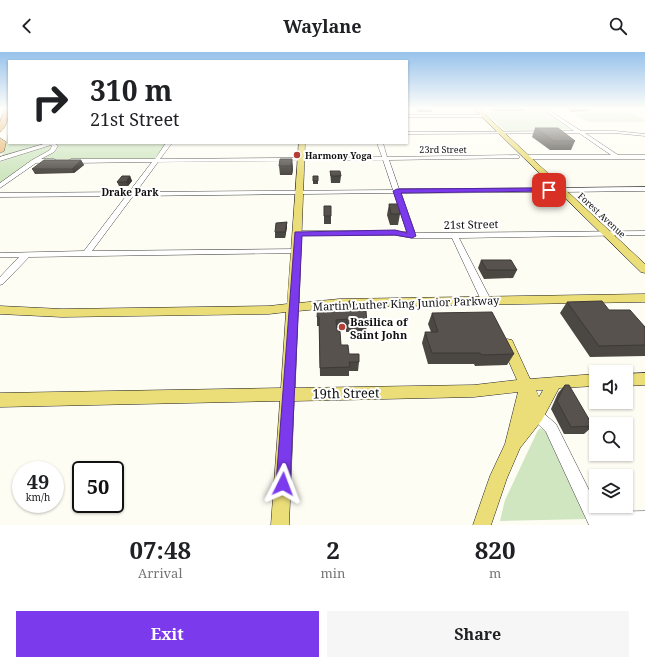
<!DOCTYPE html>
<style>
body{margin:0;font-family:"Noto Serif",serif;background:#f6f6f6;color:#202124;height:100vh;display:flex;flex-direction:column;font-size:15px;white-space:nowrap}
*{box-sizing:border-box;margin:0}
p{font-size:13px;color:#757577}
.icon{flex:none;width:22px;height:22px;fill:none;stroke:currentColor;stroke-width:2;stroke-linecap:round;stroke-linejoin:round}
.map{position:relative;height:473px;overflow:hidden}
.sheet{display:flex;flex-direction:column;background:#fff;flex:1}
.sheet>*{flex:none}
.banner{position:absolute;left:8px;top:8px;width:400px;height:84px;border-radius:0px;box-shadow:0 1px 3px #0004;background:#fff;color:#202124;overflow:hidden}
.controls{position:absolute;left:589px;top:313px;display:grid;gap:8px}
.controls a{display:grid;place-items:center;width:44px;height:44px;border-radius:0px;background:#fff;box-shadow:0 1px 3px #0004;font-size:20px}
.speed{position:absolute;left:12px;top:409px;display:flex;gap:8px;font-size:20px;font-weight:700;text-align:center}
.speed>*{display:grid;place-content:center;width:52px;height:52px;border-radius:50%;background:#fff;box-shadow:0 1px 3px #0004;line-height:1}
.speed small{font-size:10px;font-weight:400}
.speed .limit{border:2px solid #111;border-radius:6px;background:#fff;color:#111}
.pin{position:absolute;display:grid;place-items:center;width:34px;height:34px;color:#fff;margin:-17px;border-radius:8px;box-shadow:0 2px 6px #0006}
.me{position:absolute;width:44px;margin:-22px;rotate:3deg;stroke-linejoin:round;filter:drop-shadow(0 0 3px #0008)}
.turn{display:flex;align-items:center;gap:14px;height:84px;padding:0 16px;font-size:18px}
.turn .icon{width:52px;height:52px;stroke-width:2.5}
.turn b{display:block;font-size:28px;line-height:34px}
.eta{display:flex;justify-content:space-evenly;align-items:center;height:68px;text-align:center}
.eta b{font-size:24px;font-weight:700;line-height:28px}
.cta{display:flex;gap:8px;margin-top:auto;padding:8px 16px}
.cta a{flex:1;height:46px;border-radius:0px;background:#7c3aed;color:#fff;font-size:16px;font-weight:700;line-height:46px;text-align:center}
.cta a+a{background:#f6f6f6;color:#202124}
header{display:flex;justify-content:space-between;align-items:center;height:52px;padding:0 16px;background:#fff;font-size:18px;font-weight:700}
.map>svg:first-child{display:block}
.green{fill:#cfe6c0}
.pitch{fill:#e0eed1}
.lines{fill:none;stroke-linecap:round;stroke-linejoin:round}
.minor-casing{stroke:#434343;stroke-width:1}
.major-casing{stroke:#212121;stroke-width:1}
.highway-casing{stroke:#212121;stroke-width:1}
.minor{fill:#fff;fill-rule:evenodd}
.major{fill:#ebdd77;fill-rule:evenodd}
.highway{fill:#e6b26a;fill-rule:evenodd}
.wall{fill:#4b4742}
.shaded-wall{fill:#3d3936}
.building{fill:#57524d;stroke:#3d3936}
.route{fill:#7c3aed;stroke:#51269a}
.poi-dot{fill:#b23e35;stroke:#fff;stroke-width:1.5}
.labels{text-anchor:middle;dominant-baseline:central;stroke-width:4;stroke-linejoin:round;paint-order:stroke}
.far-street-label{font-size:9px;fill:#101010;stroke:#fff}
.far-poi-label{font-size:9px;font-weight:bold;fill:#101010;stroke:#fff;text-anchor:start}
.far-neighbourhood-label{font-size:10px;font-weight:bold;fill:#101010;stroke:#fff}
.street-label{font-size:11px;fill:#101010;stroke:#fff}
.poi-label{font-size:11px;font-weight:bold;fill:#101010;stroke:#fff;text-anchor:start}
.near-street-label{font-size:13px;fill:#101010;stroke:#fff}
</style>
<header><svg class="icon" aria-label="back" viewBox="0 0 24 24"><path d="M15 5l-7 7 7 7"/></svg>Waylane<svg class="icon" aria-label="search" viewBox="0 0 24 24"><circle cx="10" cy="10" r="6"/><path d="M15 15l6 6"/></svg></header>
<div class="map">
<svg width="645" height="473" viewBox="0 0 645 473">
<rect width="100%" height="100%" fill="#fefdf4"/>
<path class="green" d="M9,78V91L40,93L2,104Z
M57,91H167L154,107H41L57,97Z
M50,93L52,96L0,132V110Z
M540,376L548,380L588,467L500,469L505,448L537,380Z"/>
<path class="pitch" d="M521,57H540L570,77L504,78L485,60L523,59Z
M629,60L645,68V70H588L572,61Z"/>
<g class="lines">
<defs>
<path id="minor" d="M543,57H547L581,79H615L645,82V84L615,81H585L618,103H645V107H526L523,105L526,103H611L579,81L407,82V80L574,79Z
M407,63H483L485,64L483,65H407Z
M47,91H55L58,94L54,100L41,107H54L57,109L56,110L36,111L0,136V131L32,108L50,98L52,94L51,93L0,109V105Z
M166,91H172L160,107L382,105L377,91H383L387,105L517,103L519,104V106L389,108L399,137L549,136L552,138L549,140L401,141L415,181L645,179V183L459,186L491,248L486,251L481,248L452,186H412L395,183H298L294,181L298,179H395L407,180L394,141L133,144L92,199L297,197L301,199L297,201L29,205L3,232L0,233V225L19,205H0V201L84,199L126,144L0,145V141L129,140L152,110L71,111L68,109L71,107H155ZM383,108L393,138L136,140L158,110Z
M645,135V139L561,140L558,138L561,136Z
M537,357L541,359L556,372L600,460L645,459V473H589L546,380L533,367L531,363L533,359Z"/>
<path id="major" d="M474,57H479L645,212V221L641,220Z
M299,91H305L299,251L339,247L645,242V250L339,255L298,259L295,336L474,333L517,328L501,292L502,288L507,287L512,288L530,327L596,322V334L559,336L542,368L520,396L507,426L491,473H473L490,424L505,392L518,340L474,345L294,349L289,473H271L280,349L0,355V341L281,336L286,260L269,262L62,265L0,262V254L62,257L269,254L287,252ZM536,338H543L539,345Z
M645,321V333L626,334V322Z"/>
<path id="highway" d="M5,57H9C9,64 6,76 0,80V70Z
M0,86L6,90L4,99L0,101Z"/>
</defs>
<use href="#minor" class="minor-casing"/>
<use href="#major" class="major-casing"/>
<use href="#highway" class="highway-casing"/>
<use href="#minor" class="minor"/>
<use href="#major" class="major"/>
<use href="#highway" class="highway"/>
</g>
<path class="wall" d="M416,57H432V60H418Z
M489,57H525L524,59H494Z
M567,57H589L588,59L571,60Z
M535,76L575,89L571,98H550L532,85Z
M292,107L293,117L292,123H280L279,114Z
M81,108L84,113L74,121L35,122L32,117Z
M330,119L341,124L340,131H331Z
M130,124L132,129L128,134H119L117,130Z
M313,124H318V132H313Z
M389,152L400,162L398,173H390L387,163Z
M324,154L331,164V172H324Z
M287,170V175L285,186H275V180Z
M481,208L517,218L513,226L484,227L478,216Z
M349,249L361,256L367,271L366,280H346V276H336L337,279L341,293L349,302L359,310L358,319H349V324H320L319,274H317V265L349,253Z
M567,250L609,258L645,275V304L590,305L560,261Z
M432,261L514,302L507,313L475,314L474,312H428L422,291L425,280H431L428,272Z
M565,333L593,374L584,382H564L551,357L558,341Z"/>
<path class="shaded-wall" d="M292,107L293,117L292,123L291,114Z
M81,108L84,113L74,121L72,117Z
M130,124L132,129L128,134L126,130Z
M287,170V175L285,186V180Z"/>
<path class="building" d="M535,76H558L575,89H554Z
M280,107H292L291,114H279Z
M44,108H81L72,117H32Z
M330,119H340L341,124H331Z
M122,124H130L126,130H117Z
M313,124H318V129H313Z
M389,152H398L400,162H391Z
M324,154H331V164H324Z
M287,170L285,180H275L276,171Z
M481,208H511L517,218H487Z
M349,249H355V252H361V256L366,259L367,271H347V267L336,268L337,279H340L341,293H348L349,302H359V310H349L350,315L320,316L319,265H317L318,252L349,253Z
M602,249L609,258H630L645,275V293L599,294L567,250Z
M492,260L514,302L481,303L480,301H432L425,280H438L432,261Z
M565,333H569L593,374L571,375L557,349Z"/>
<linearGradient id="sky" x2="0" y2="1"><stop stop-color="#97c2eb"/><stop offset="0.46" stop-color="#fffefa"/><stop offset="1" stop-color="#fffefa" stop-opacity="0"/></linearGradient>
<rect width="645" height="123" fill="url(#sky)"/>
<path class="route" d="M549,136L552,138L551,139L401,141L416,184L412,186L395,183L302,184L290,432L288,437L283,439L278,437L276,432L295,180L395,178L407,181L393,139L397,137Z"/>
<g class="poi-dot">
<circle cx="297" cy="103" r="4"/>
<circle cx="342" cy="275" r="4"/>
</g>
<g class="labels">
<g class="far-street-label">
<text x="443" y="97">23rd Street</text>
<text transform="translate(602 163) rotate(43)">Forest Avenue</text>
</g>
<g class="far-poi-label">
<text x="305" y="103">Harmony Yoga</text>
</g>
<g class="far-neighbourhood-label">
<text x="130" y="140">Drake Park</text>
</g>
<g class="street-label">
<text transform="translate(471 172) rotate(-1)">21st Street</text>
<text transform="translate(406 251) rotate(-2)">Martin Luther King Junior Parkway</text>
</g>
<g class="poi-label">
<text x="350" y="269">Basilica of<tspan x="350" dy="13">Saint John</tspan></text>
</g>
<g class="near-street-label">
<text transform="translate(346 341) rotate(-1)">19th Street</text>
</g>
</g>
</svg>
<div class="controls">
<a><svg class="icon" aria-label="sound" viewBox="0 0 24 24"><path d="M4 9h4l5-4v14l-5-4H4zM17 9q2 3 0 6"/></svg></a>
<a><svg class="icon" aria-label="search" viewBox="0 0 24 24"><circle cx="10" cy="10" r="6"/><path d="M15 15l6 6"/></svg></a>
<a><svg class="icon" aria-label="layers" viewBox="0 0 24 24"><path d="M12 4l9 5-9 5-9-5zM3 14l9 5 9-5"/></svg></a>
</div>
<div class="speed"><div>49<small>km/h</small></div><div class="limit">50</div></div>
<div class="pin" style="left:549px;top:138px;background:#d93025"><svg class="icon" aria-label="arrive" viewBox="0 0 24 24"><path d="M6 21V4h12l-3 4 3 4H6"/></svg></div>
<svg class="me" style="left:283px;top:432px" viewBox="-20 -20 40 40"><path d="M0-17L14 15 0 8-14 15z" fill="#7c3aed" stroke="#fff" stroke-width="4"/></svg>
<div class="banner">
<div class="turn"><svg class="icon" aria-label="right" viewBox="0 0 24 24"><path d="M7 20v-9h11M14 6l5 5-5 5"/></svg><div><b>310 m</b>21st Street</div></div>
</div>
</div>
<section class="sheet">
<div class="eta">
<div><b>07:48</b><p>Arrival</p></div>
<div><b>2</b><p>min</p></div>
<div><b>820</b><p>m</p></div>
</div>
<div class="cta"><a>Exit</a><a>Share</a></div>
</section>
